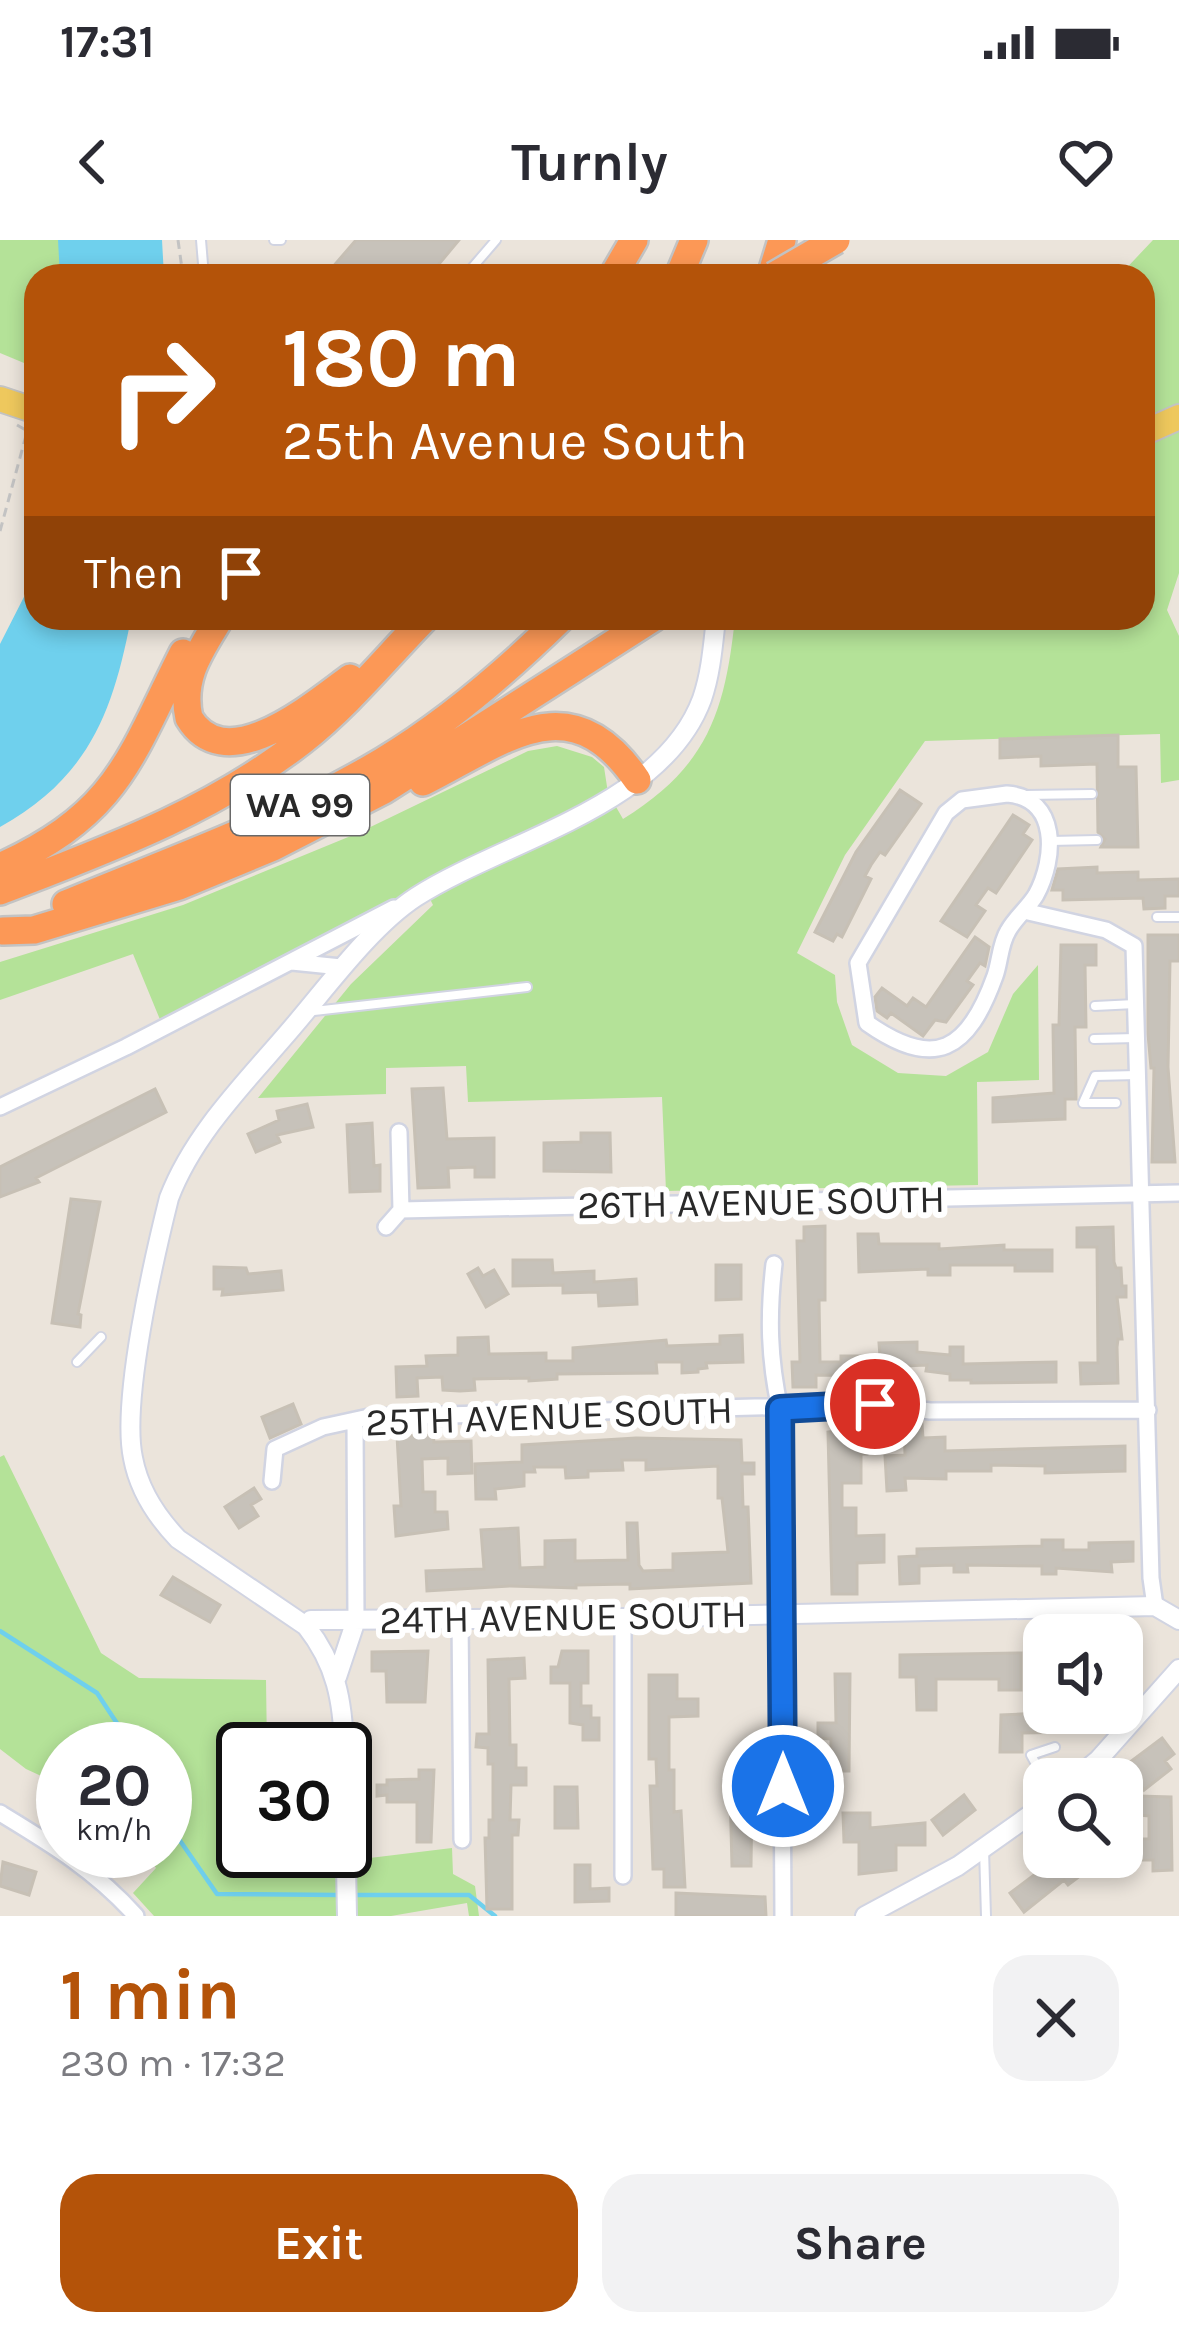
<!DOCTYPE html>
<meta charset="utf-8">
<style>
body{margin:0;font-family:Karla,sans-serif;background:#f2f2f3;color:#2b2b33;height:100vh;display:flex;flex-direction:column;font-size:45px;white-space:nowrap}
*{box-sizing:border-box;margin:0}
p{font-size:39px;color:#7c7c81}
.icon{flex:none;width:66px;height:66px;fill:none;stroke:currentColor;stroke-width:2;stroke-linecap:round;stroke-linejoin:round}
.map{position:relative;height:1676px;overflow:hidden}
.sheet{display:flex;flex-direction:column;background:#fff;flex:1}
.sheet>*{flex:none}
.guide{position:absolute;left:24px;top:24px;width:1131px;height:366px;border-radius:36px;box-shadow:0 6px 18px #0003;background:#b45309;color:#fff;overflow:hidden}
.tools{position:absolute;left:1023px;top:1374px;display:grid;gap:24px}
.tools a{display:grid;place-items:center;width:120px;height:120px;border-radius:24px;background:#fff;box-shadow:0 6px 18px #0003;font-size:60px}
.speed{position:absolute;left:36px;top:1482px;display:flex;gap:24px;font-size:60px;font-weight:700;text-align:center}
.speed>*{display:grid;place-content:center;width:156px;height:156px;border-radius:50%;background:#fff;box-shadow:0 6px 18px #0003;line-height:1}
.speed small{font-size:30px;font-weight:400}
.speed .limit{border:6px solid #111;border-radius:18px;background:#fff;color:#111}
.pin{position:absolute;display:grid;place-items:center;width:102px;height:102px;color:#fff;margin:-51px;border:6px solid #fff;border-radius:50%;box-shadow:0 3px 12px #0007}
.me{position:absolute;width:132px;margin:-66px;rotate:0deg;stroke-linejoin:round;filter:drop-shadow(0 0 9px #0008)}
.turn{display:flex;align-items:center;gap:42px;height:252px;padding:0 60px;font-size:54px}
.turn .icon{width:156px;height:156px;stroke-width:2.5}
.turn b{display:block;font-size:84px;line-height:102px}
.then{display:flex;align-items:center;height:114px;padding:0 60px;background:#0003;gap:24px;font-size:45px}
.round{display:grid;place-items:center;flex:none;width:126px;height:126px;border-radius:36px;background:#f2f2f3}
.head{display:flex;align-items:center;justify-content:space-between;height:204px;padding:0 60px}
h1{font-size:72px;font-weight:700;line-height:90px;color:#b45309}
.action{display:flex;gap:24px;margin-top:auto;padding:24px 60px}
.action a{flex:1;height:138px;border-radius:36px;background:#b45309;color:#fff;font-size:48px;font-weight:700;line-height:138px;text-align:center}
.action a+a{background:#f2f2f3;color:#2b2b33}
.status{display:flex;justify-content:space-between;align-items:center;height:84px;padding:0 60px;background:#fff;direction:ltr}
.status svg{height:33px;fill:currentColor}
header{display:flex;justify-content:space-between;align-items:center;height:156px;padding:0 60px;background:#fff;font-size:54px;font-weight:700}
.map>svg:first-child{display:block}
.green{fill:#b4e298}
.water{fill:#6fd0ed}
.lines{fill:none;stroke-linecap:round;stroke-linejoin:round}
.stream{stroke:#6fd0ed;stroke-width:4.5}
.building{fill:#c7c2ba;stroke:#c7c0b5;stroke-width:3}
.service-casing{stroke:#d1d4e2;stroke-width:12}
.minor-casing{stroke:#d1d4e2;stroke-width:20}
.tertiary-casing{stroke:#d1d4e2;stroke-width:22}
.primary-casing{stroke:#c3c3c3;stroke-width:28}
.motorway-casing{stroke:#c3c3c3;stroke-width:32}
.path{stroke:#c3c3c3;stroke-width:3;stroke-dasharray:9 6;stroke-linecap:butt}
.service{stroke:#fff;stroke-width:8}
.minor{stroke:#fff;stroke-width:15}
.tertiary{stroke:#fff;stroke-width:18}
.primary{stroke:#eec85d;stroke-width:24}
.motorway{stroke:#fc9856;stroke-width:27}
.motorway-bridge-casing{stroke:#c3c3c3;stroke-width:32;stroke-linecap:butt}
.motorway-bridge{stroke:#fc9856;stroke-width:27}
.route-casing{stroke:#114b97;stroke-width:30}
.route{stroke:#1a73e8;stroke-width:21}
.labels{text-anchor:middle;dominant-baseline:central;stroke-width:12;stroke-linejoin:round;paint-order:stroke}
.shield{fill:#fff;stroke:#696969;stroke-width:3}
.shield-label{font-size:36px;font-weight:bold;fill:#292929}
.street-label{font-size:39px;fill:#292929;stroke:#fff}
</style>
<div class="status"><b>17:31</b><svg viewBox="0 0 49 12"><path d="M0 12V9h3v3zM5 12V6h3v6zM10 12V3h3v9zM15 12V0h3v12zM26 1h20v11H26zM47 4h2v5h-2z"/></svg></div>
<header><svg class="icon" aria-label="back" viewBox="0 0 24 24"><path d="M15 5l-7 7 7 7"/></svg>Turnly<svg class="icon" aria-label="heart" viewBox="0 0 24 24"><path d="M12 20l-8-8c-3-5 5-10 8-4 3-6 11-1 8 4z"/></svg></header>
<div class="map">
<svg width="1179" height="1676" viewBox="0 0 1179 1676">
<rect width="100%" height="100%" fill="#ebe4db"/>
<path class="green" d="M0,0H59L61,36H36V128L0,113Z
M1153,0H1179V333L1167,370L1179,396V540L1161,543L1160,494L925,501L845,615L797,713L835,735L837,762L852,805L898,833L946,836L988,812L1013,754L1038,725L1039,840L977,842L978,945L666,951L662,857L468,862L466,826L386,828V854L258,858L351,744L433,665L424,647L161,782L133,714L0,760V722L183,665L358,593L528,511L557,506L592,517L604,527L608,553L623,579C707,527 725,473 735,378H1143V36H1119Z
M4,1215L101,1413L139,1438L266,1440L267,1509H243V1611H317L345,1621L452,1608L453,1634L475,1646L479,1676H469L467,1663L391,1676H154L133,1653L156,1628L144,1611H165V1509H63V1546L26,1529L0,1509V1217Z"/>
<path class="water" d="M58,0H162L164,36H60Z
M36,324V378H131C113,473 88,538 0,587V404L28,349Z"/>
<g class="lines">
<path class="stream" d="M0,1391L97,1453L134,1509
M165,1579L217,1654L340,1655
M352,1655H469L495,1676"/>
</g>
<path class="building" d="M356,0H459L429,36H325Z
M1118,495V527H1136L1138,607H1101L1105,599L1098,592L1097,524L1041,526V516L1000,518V499Z
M900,550L921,564L885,615L880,612L871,625L865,636L871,639L842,697L837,694L833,701L815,692L856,612Z
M1013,575L1029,585L1023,594L1032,600L996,653L988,648L976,665L985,671L967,697L941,681Z
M1097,627V633L1138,632V640L1179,639V656H1165V668L1144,669L1143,658L1063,660V650H1052L1058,629Z
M1148,695H1179V721H1170L1168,827L1175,922H1152L1154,828H1151L1148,794Z
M975,697L989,707L985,726L980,723L967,741L973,745L946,782L935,780L923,796L891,773L887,778L877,771L875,757L882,748L907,766L913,758L926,767Z
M1061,705H1096V725H1085L1086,787H1075L1076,859H1065V879L993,882V858L1054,853L1053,785H1059Z
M443,848L447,899L494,898V937H475V927L448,928L449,947L418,948L412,849Z
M155,849L166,872L36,938L39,942L0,957V927Z
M307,864L313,887L277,895L280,902L256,912L248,894L279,880L277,871Z
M372,883L374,926L380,925V951L350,952L347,885Z
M581,893H610L611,932L544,931V903L581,902Z
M71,959L100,962L78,1074L81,1075L80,1087L52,1083Z
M825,986V1060H819L820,1122H841V1116H880L879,1103L917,1102V1112L950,1115V1107H963V1124L1056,1122V1142L971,1143V1140H950V1134L926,1131L927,1125L904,1126V1143L881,1144V1136L816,1135V1147H793L792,1122H800L797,1001H804V987Z
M1113,987L1114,1022L1116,1028H1121L1122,1046H1126V1057H1117L1122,1099H1118L1117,1107L1118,1143L1081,1144L1080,1123H1098L1097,1007H1077V988Z
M858,994H878L879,1004H939V1009L1004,1005V1010H1052V1031H1015V1025H950V1035H928V1029L859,1032Z
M513,1020H552L553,1033L594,1031V1042L636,1039L637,1064L599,1066L598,1052L563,1053V1045L513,1046Z
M716,1025H741V1059L716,1060Z
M214,1027L246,1028L248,1034L281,1031L283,1050L222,1055L223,1049H214Z
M478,1028L483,1036L494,1030L508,1054L486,1067L468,1034Z
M742,1095L743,1122L706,1123L707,1128L698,1129V1132L682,1133V1122H656L657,1133L557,1134V1139L529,1141V1138L474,1139L475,1150L460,1151L443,1150L442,1137L417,1138L418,1156L397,1157L396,1127L427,1126L426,1116L458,1115V1098L488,1097L489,1114L546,1113V1121H573V1108L666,1100L667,1106L720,1104V1096Z
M293,1164L301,1184L270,1198L262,1177Z
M866,1178L867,1214H861V1243H842V1268H856V1296L884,1295V1322L857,1323V1354H832L828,1192L836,1191V1182Z
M904,1184H922L923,1198L945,1197V1211L1125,1206V1231L1045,1233V1226L991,1225V1231H946V1239L905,1238L906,1250L887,1251L885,1216L905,1215Z
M433,1195L434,1202L471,1201L472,1233L448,1234V1218L422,1219L423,1252H435V1272H447L448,1289L396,1296L394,1266H401L397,1196Z
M636,1198L741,1200L742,1223H754V1234H742L743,1267H748L751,1343L630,1349V1344L576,1345V1348L510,1346L427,1351L426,1331L484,1329L481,1290L518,1288L520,1328L545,1327V1301L575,1300V1321L628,1320L627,1283H637L639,1325L643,1331L673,1330V1314L728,1312L722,1258H718V1226L646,1230V1220H622L623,1230L588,1231V1237L566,1238L565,1227H534L535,1232H524V1246L495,1249L496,1259H476L475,1224L522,1222V1205Z
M254,1248L261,1259L251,1265L258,1276L239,1288L225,1267Z
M1042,1300H1063V1310H1089V1303L1133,1302V1321L1111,1322L1112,1332L1056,1328V1334H1042V1326L967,1325L968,1332H954V1325L919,1326V1343L900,1344L899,1317L917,1316V1309L1042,1306Z
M173,1337L220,1365L210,1382L161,1355Z
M428,1411L425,1462H387L386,1431H372V1412Z
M562,1411H588V1443H581V1466H591V1478H599V1500H583V1485L570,1483V1443H551V1427H558Z
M1021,1413V1450H999V1439H936V1470H917L916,1437H900V1415Z
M524,1418L525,1438L509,1439L510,1505H516V1528H526V1545H511L510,1580H519L518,1595H512V1669H487L485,1598H489V1580H493V1524H488V1508L476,1507L477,1494H489L488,1420Z
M835,1434H850L849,1531H831V1499L818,1498V1483H836Z
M649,1435H677V1459H698V1476L669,1477V1530H674V1572L681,1571L685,1647H664V1629H653L650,1546H657L656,1519H649Z
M1040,1473H1077V1492L1022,1493V1512H1000L1001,1475Z
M1162,1498L1174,1514L1165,1521L1171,1529L1144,1550L1126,1525Z
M419,1530H434L431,1602H417V1562H387V1555L377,1556V1545H387V1540L419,1539Z
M555,1547H577L578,1588H555Z
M730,1550H752L751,1626H732Z
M964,1555L975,1570L943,1595L932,1580Z
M1138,1556L1171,1557L1172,1630L1153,1631V1620H1134L1133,1599H1149V1576L1138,1575Z
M843,1573H870V1588L925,1583V1605H896V1630L859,1634V1602H844Z
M1058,1617H1072L1084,1633L1068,1645L1064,1640L1024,1672L1010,1653Z
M3,1622L36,1632L29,1655L0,1646Z
M575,1625H590V1649L609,1648V1661L575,1662Z
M676,1653L765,1657L766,1676H676Z"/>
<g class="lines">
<defs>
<path id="service" d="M201,0L204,36
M274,0H281
M465,36L496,0
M1025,555L1092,554
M1050,601L1097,600
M1157,677H1179
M1095,766L1135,764
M314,771L527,747
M1094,799L1136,798
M1116,863H1083L1095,836L1137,835
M77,1122L101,1097
M1044,1539L1031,1515L1055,1507
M984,1609L986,1676"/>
<path id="minor" d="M1007,554C1059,558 1056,618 1036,655C1028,668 1015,678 1008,691C1000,704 1000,722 995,736C968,811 935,831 867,783L858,723L946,573L962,560Z
M1024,671L1106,690L1134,706L1151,1338L1155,1366
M292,722L341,727
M0,867L126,807L394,668
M399,892L401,970
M386,987L401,970L1179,953
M774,1024C768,1076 769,1119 780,1169L783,1676
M355,1180L356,1380
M272,1241L275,1209L323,1187L369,1177L875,1164L930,1171L1148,1170
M460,1376L462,1600
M0,1573C51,1604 96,1631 136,1676
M623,1636V1378"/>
<path id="tertiary" d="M306,1386L311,1380L623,1378L1155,1366L1179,1380
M337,1437L356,1380
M344,1509C343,1461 336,1424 306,1386L178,1299C156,1276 139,1250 133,1218C121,1161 154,1018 169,958C195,890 251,837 297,782C330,743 373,685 416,657C505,600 662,567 702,459C711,433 713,405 716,378
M1075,1539L1098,1520L1179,1429
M345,1573L347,1676
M865,1676L958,1626L1044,1565"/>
<path id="primary" d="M0,159L36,171
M1143,193L1179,177"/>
<path id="motorway" d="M613,36L634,0
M679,36L694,0
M771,36L782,0
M220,378C200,411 180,438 189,478C226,539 312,466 350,438
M423,542C505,501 570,442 637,540
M0,627C118,573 129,520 183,413
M0,651C106,610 211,572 302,501C348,465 385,419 425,378
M66,664C172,620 283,581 383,521C448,482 507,431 561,378
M3,691L34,690L179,646L273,607L384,550L653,378"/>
</defs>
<use href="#service" class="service-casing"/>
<use href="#minor" class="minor-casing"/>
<use href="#tertiary" class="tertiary-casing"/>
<use href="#primary" class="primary-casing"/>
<use href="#motorway" class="motorway-casing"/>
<path class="path" d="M178,0L183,36
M17,185L36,196
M0,291L27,192"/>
<use href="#service" class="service"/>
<use href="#minor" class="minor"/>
<use href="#tertiary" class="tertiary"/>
<use href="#primary" class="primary"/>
<use href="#motorway" class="motorway"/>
<defs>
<path id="motorway-bridge" d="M774,36L836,0"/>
</defs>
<use href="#motorway-bridge" class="motorway-bridge-casing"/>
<use href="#motorway-bridge" class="motorway-bridge"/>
</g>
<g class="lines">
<defs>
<path id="route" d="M783,1546L780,1169L875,1164"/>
</defs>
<use href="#route" class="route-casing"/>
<use href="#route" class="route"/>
</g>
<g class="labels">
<rect class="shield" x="231" y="535" width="138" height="60" rx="9"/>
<g class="shield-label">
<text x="300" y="565">WA 99</text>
</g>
<g class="street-label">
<text transform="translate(761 962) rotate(-1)">26TH AVENUE SOUTH</text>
<text transform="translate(549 1176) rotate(-2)">25TH AVENUE SOUTH</text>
<text transform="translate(563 1377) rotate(-1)">24TH AVENUE SOUTH</text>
</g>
</g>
</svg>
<div class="tools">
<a><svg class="icon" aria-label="sound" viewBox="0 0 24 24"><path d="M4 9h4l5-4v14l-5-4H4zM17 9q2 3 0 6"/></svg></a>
<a><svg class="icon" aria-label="search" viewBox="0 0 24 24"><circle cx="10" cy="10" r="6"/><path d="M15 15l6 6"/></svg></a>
</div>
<div class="speed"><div>20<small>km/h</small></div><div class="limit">30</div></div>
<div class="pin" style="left:875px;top:1164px;background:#d93025"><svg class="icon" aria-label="arrive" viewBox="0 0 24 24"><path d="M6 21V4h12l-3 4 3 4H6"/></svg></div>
<svg class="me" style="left:783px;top:1546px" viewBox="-20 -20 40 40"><circle r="17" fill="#1a73e8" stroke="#fff" stroke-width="3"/><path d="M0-11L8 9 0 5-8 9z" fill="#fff"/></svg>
<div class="guide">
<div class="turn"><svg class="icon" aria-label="right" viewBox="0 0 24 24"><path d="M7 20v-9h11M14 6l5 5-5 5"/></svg><div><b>180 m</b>25th Avenue South</div></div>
<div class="then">Then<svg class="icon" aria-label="arrive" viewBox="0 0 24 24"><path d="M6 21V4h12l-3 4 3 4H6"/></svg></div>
</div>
</div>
<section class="sheet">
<div class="head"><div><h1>1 min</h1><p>230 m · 17:32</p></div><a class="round"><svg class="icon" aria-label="close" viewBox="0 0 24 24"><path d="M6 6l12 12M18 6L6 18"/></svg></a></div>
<div class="action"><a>Exit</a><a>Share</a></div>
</section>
